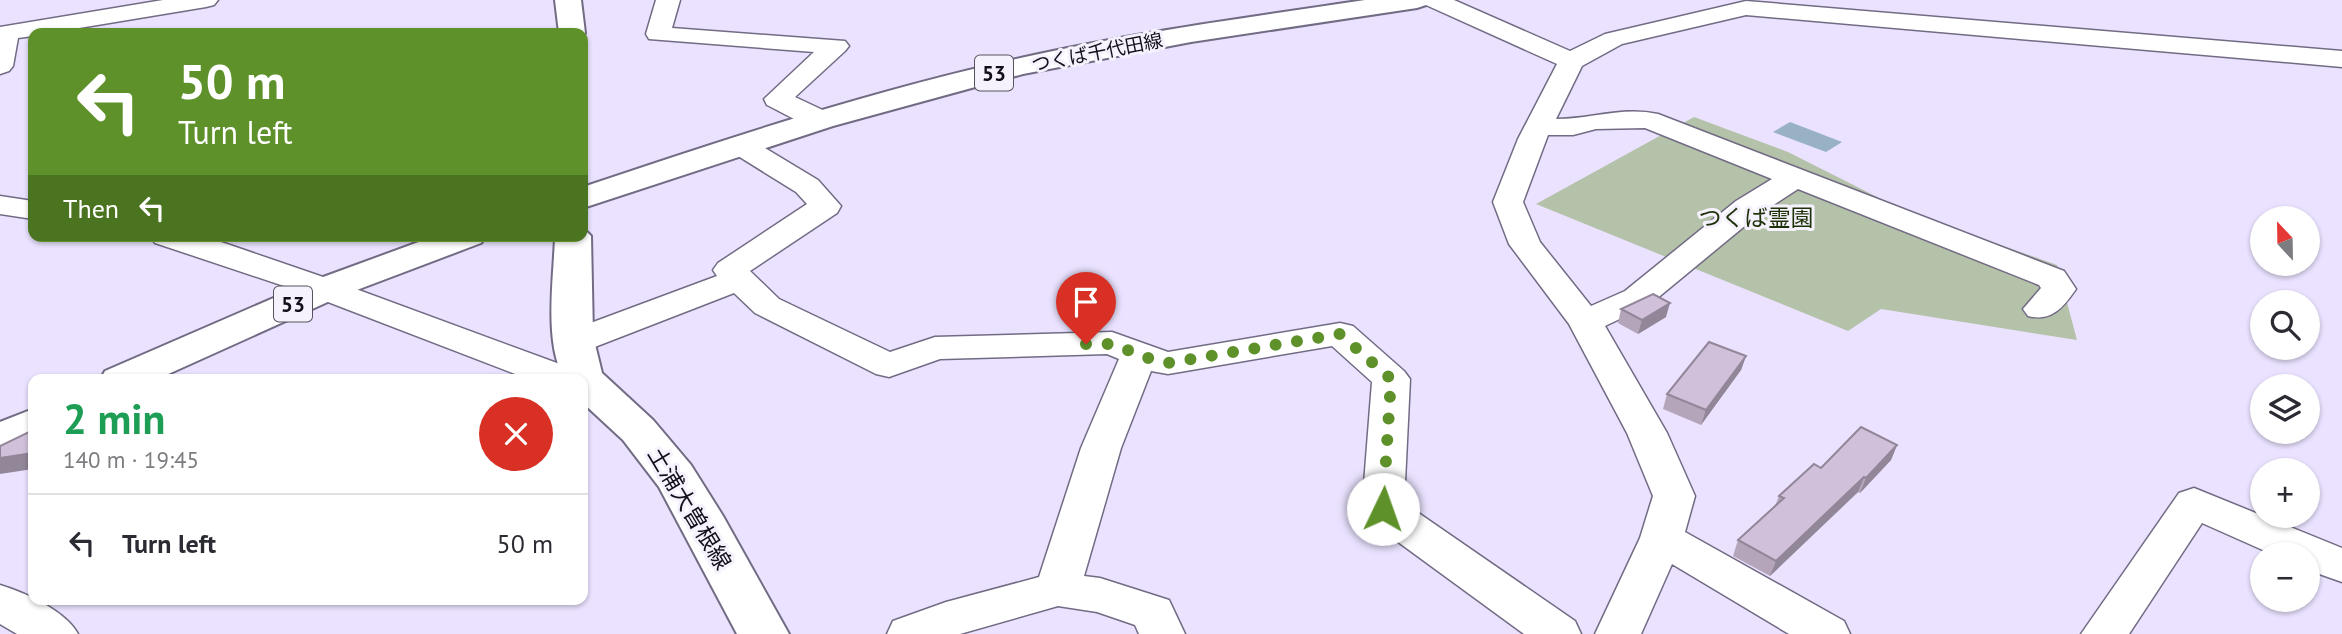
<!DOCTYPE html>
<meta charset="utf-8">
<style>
body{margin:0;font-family:"PT Sans","Noto Sans JP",sans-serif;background:#f2f2f3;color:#2b2b33;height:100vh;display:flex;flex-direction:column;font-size:26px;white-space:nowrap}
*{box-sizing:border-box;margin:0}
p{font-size:23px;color:#7c7c81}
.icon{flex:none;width:38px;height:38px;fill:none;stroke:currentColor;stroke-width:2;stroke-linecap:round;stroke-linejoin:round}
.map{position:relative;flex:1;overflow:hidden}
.panel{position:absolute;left:28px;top:374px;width:560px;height:231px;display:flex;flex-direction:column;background:#fff;border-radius:14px;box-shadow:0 2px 5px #0004}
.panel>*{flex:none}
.guide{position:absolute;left:28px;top:28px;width:560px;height:214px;border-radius:14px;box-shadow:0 2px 5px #0004;background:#5e912a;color:#fff;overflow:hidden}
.needle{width:46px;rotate:338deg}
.controls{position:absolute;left:2250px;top:206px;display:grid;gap:14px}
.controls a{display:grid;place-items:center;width:70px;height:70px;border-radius:50%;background:#fff;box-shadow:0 2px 5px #0004;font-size:35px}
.pin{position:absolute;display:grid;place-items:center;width:60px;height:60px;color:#fff;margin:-72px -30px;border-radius:50% 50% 50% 0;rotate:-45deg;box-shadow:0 0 7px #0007}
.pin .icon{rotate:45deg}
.me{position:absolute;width:77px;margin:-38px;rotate:3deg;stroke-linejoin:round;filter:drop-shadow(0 0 5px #0008)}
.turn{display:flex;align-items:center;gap:24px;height:147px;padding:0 35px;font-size:32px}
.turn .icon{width:91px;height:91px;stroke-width:2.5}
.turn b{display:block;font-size:49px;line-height:60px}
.then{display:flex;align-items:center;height:66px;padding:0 35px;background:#0003;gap:14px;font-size:26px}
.round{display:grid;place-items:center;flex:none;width:74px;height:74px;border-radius:37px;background:#f2f2f3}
.head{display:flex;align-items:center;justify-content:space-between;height:119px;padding:0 35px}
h1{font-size:42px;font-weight:700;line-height:52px;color:#1e9e55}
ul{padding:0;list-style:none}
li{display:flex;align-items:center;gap:21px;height:98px;padding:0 35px;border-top:2px solid #e1e1e2}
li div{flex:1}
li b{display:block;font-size:26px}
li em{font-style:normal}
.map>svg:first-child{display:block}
.green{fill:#b5c2aa}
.water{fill:#98b1c5}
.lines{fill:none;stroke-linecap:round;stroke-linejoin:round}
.minor-casing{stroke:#726b84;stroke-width:3}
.major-casing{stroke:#726b84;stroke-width:4}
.minor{fill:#fff;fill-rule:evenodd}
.major{fill:#fff;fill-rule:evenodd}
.wall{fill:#b4a5bb}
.shaded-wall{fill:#928699}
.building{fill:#d1c0da;stroke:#928699;stroke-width:2}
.route{stroke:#5e912a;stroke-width:12;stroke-dasharray:0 21.6}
.labels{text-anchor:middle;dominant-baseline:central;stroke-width:6;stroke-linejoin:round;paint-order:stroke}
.far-street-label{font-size:19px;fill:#120f18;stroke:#f5f2fe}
.shield{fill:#f5f2fe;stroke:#56535d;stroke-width:2}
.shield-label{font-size:21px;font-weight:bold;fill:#120f18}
.park-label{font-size:23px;fill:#1e3106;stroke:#f5f2fe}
.street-label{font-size:23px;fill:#120f18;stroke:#f5f2fe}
</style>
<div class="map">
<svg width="2342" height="634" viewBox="0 0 2342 634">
<rect width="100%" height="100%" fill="#eae2ff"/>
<path class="green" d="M1694,117L1788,152L1903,210L2057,265L2077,340L1881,309L1848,331L1536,204Z"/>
<path class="water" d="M1790,122L1842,142L1826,152L1773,132Z"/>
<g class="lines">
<defs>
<path id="minor" d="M163,0H218L214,5L206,7L49,33H33V36L18,38L13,66L9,71L0,74V27Z
M656,0H680L672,28L845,41L849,46L845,51L795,97L829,113L833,119L829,125C808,130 786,114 767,105L764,99L814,52L649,39L646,34Z
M1422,0H1454L1570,51L1605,34L1746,1L2342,51V67L1746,15L1622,44L1582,66L1556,119C1590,119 1624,106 1658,114L2064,271L2076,289C2063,308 2051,322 2028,316L2023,309L2041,288L2039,285L1798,189L1758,215L1649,305L1605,326L1667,433L1695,496L1685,532L1844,621L1850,634H1789L1672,564L1641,634H1595L1640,538L1653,496L1627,433L1569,324L1509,244L1493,202L1518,139L1557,64L1426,5ZM1645,128L1772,179L1736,201L1625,291L1591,306L1540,242L1523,202L1548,135H1573L1596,129Z
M740,136L750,139L818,180L841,206L837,213L750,271L779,299L890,352L935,337L1112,332L1168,352L1340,323L1353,326L1404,371L1410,379L1404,503L1575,621L1581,634H1524L1368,520L1362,509L1372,382L1332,346L1168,374L1151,371L1121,448L1084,576L1100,578L1169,600L1185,634H1139L1135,625L1097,612L1058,606L960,634H887L893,621L946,602L1039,577L1081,448L1119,359L1107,354L940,359L889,377L876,374L755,313L734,293L587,350L574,353L561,350L556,342L561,334L717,276L713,270L718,263L807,204L796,192L730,151L726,145L730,139Z
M0,196L33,201V219L0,214Z
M150,236H201L227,244L326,278L565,366L588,372L594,380L588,388L583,390V380H531L302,292L155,243Z
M2194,488L2342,548V582L2308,570V555H2274L2202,523L2129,634H2081L2179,493Z
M0,585C24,592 66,611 78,634H17L0,624Z"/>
<path id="major" d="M555,0H581L585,33L583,37V33H559Z
M1365,0H1430L1426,5L1417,8L1191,42L1023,74L833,126L583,208V187C728,138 875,90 1025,57C1137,32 1251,17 1365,0Z
M583,228L591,236L593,336L602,373L653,420L691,465L723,516L789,634H737L659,487L623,440L583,403V380H565C543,344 554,277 555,236H583Z
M435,236H486L481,243L341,296L155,380H100L105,371L315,280Z
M33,409V441L0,454V422Z"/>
</defs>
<use href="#minor" class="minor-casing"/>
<use href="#major" class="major-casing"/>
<use href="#minor" class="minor"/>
<use href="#major" class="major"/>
</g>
<path class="wall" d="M1621,309L1666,317L1638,334L1618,323Z
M1746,356L1741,370L1701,425L1663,409L1667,394Z
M1897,445L1891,460L1860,493L1858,492L1770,576L1733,556L1738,540L1775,506L1779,496L1821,468Z"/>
<path class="shaded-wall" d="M1670,303L1666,317L1638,334L1642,320Z
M1746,356L1741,370L1701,425L1706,410Z
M1897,445L1891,460L1860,493L1866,478Z
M33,453V469L0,474V458Z
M1864,477L1858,492L1770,576L1776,561Z"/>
<path class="building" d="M1653,294L1670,303L1642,320L1621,309Z
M1709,342L1746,356L1706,410L1667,394Z
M1861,427L1897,445L1866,478L1864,477L1776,561L1738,540L1784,498L1779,496L1814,464L1821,468Z
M33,430V453L0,458V446Z"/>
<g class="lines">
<path class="route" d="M1086,344H1112L1151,359L1168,363L1340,334L1391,379L1383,509"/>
</g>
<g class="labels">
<g class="far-street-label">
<text transform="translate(1097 52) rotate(-11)">つくば千代田線</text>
</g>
<g class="shield">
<rect x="975" y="55.5" width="38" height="35" rx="5"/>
<rect x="274" y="286.5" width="38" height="35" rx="5"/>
</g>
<g class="shield-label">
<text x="994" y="73">53</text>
<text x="293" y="304">53</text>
</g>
<g class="park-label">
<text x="1756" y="217">つくば霊園</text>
</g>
<g class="street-label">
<text transform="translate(690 508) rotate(59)">土浦大曽根線</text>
</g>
</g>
</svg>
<div class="controls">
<a><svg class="needle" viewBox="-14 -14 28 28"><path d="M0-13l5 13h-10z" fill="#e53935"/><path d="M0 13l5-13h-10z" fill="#7c7c81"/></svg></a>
<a><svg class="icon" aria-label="search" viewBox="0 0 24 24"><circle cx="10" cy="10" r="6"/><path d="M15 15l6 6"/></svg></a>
<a><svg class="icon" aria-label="layers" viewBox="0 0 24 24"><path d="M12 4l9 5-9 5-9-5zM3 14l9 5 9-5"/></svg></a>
<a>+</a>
<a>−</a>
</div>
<div class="pin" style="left:1086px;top:344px;background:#d93025"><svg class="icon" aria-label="arrive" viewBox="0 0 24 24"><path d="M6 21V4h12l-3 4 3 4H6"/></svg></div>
<svg class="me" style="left:1383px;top:509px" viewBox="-20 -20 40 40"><circle r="19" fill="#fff"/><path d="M0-13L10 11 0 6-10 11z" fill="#5e912a"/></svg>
<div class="guide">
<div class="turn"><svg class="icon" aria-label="left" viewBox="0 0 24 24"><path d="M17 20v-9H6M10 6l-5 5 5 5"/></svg><div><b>50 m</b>Turn left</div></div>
<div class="then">Then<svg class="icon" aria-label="left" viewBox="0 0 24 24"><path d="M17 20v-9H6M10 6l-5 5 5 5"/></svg></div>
</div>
<section class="panel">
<div class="head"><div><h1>2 min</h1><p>140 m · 19:45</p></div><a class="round" style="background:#d93025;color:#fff"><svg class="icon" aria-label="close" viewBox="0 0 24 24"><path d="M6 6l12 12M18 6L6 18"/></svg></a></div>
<ul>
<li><svg class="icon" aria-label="left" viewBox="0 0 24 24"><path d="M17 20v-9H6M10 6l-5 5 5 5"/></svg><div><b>Turn left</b></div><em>50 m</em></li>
</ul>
</section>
</div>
